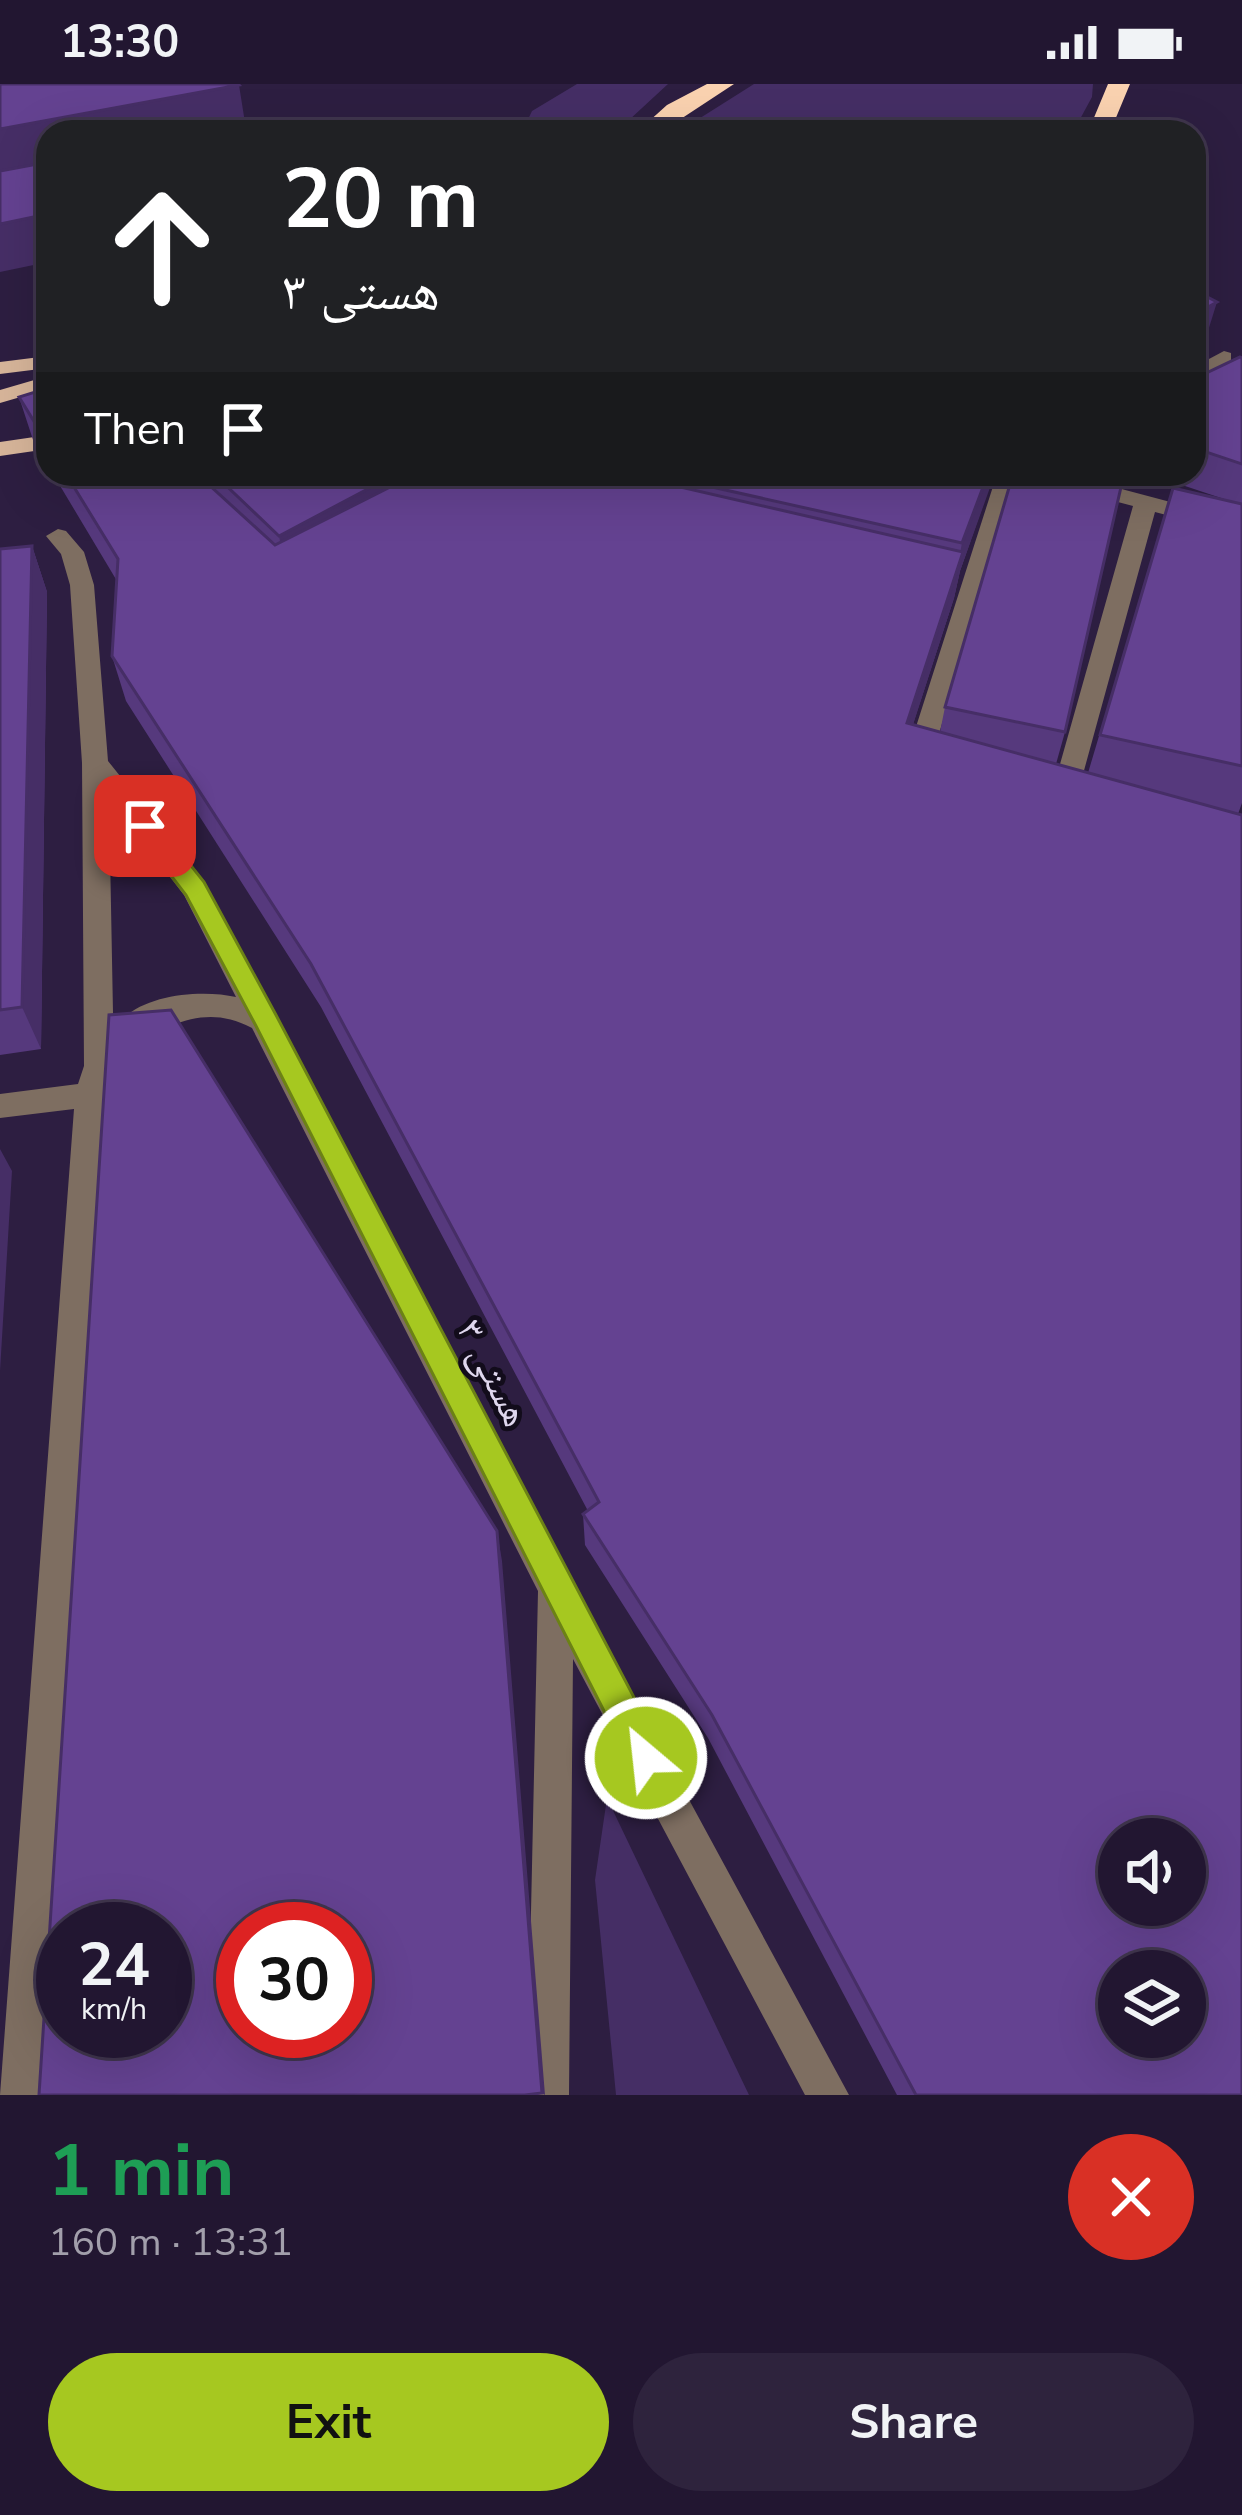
<!DOCTYPE html>
<meta charset="utf-8">
<style>
body{margin:0;font-family:"Nunito Sans","Noto Naskh Arabic",sans-serif;background:#2e233d;color:#f1f3f6;height:100vh;display:flex;flex-direction:column;font-size:45px;white-space:nowrap}
*{box-sizing:border-box;margin:0}
p{font-size:39px;color:#a29fab}
.icon{flex:none;width:66px;height:66px;fill:none;stroke:currentColor;stroke-width:2;stroke-linecap:round;stroke-linejoin:round}
.map{position:relative;height:2011px;overflow:hidden}
.panel{display:flex;flex-direction:column;background:#221631;flex:1}
.panel>*{flex:none}
.top-card{position:absolute;left:36px;top:36px;width:1170px;height:366px;border-radius:36px;box-shadow:0 12px 48px #0002,0 0 0 3px #3f354d;background:#202124;color:#fff;overflow:hidden}
.controls{position:absolute;left:1098px;top:1734px;display:grid;gap:24px}
.controls a{display:grid;place-items:center;width:108px;height:108px;border-radius:50%;background:#221631;box-shadow:0 12px 48px #0002,0 0 0 3px #3f354d;font-size:60px}
.speed{position:absolute;left:36px;top:1818px;display:flex;gap:24px;font-size:60px;font-weight:700;text-align:center}
.speed>*{display:grid;place-content:center;width:156px;height:156px;border-radius:50%;background:#221631;box-shadow:0 12px 48px #0002,0 0 0 3px #3f354d;line-height:1}
.speed small{font-size:30px;font-weight:400}
.speed .limit{border:18px solid #d22;background:#fff;color:#111}
.pin{position:absolute;display:grid;place-items:center;width:102px;height:102px;color:#fff;margin:-51px;border-radius:24px;box-shadow:0 6px 18px #0006}
.me{position:absolute;width:132px;margin:-66px;rotate:332deg;stroke-linejoin:round;filter:drop-shadow(0 0 9px #0008)}
.turn{display:flex;align-items:center;gap:42px;height:252px;padding:0 48px;font-size:54px}
.turn .icon{width:156px;height:156px;stroke-width:2.5}
.turn b{display:block;font-size:84px;line-height:102px}
.then{display:flex;align-items:center;height:114px;padding:0 48px;background:#0003;gap:24px;font-size:45px}
.round{display:grid;place-items:center;flex:none;width:126px;height:126px;border-radius:63px;background:#2e233d}
.headline{display:flex;align-items:center;justify-content:space-between;height:204px;padding:0 48px}
h1{font-size:72px;font-weight:700;line-height:90px;color:#1e9e55}
.primary-button{display:flex;gap:24px;margin-top:auto;padding:24px 48px}
.primary-button a{flex:1;height:138px;border-radius:72px;background:#a6c820;color:#111;font-size:48px;font-weight:700;line-height:138px;text-align:center}
.primary-button a+a{background:#2e233d;color:#f1f3f6}
.status{display:flex;justify-content:space-between;align-items:center;height:84px;padding:0 60px;background:#221631;direction:ltr}
.status svg{height:33px;fill:currentColor}
.map>svg:first-child{display:block}
.green{fill:#452e65}
.lines{fill:none;stroke-linecap:round;stroke-linejoin:round}
.minor{fill:#7e6e61;fill-rule:evenodd}
.major{fill:#d7b59a;fill-rule:evenodd}
.highway{fill:#fad2b0;fill-rule:evenodd}
.wall{fill:#56397d}
.shaded-wall{fill:#462e66}
.building{fill:#644291;stroke:#462e66;stroke-width:3;fill-rule:evenodd}
.route{fill:#a6c820;stroke:#6c8215;stroke-width:3}
.labels{text-anchor:middle;dominant-baseline:central;stroke-width:10;stroke-linejoin:round;paint-order:stroke}
.street-label{font-size:39px;fill:#dfd7ee;stroke:#120c1b}
</style>
<div class="status"><b>13:30</b><svg viewBox="0 0 49 12"><path d="M0 12V9h3v3zM5 12V6h3v6zM10 12V3h3v9zM15 12V0h3v12zM26 1h20v11H26zM47 4h2v5h-2z"/></svg></div>
<div class="map">
<svg width="1242" height="2011" viewBox="0 0 1242 2011">
<rect width="100%" height="100%" fill="#2d1e41"/>
<path class="green" d="M577,0H668L616,48H522L532,27Z
M754,0H1093L1092,13L1073,48H678Z
M607,1714L749,2011H616L595,1796Z"/>
<g class="lines">
<path class="minor" d="M1224,267L1231,269V277L1194,298V283Z
M997,390H1019L933,669L940,676L927,685L910,680L906,674Z
M1028,390H1065L1242,437V451L1155,428L1077,712L1064,721L1051,712L1133,422L1031,395Z
M58,445L66,447L84,468L94,501L108,677L205,798L570,1496L849,2011H805L573,1575L569,2011H527L538,1507L252,944C205,919 174,942 130,957L120,953L115,945C135,910 201,905 236,913L184,811L109,715L114,982L105,1011L40,2011H0L74,1025L0,1034V1010L78,1000L84,982L82,679L70,501L61,470L46,452Z"/>
<path class="major" d="M48,272V284L0,290V278Z
M48,292V305L0,319V306Z
M48,351V365L0,372V358Z"/>
<path class="highway" d="M707,0H734L661,48H637L667,21Z
M1108,0H1130L1110,48H1088Z"/>
</g>
<path class="wall" d="M1242,274V719L1238,730L1242,2011H897L708,1654L585,1461L583,1430L588,1427L321,923L126,617L112,572L117,497L53,390H994L960,487L954,514L913,640L940,648L945,623L1065,648L1056,680L1088,689L1173,404L1230,417L1149,390H1194V295Z
M48,304V382L34,359L19,313Z
M32,462L47,508L41,965L0,971V465Z"/>
<path class="shaded-wall" d="M239,1L246,45L231,48H48V83L0,92V45Z
M48,130V178L0,188V140Z
M1217,218L1203,263L1194,269V231Z
M396,390H418L288,498L279,452Z
M988,390H994L992,398L960,487L954,514L899,684L907,639L956,490L962,459Z
M32,462L47,508L41,965L22,923Z
M0,1065L12,1087L0,1287Z
M497,1447L502,1477L545,2011L542,2009Z"/>
<path class="building" d="M0,0H238L239,1L0,45Z
M258,38L263,48H206Z
M48,78V130L0,140V87Z
M1194,206L1217,218L1194,231Z
M1240,273L1242,274V380L1194,364V295Z
M48,304V360L19,313Z
M66,390H197L275,461L416,390H624L963,468L907,639L1242,731V2011H916L712,1631L583,1430L599,1418L311,880L112,572L118,475ZM1119,1755H1185V1821H1119ZM1119,1887H1185V1953H1119Z
M214,390H396L279,452Z
M654,390H988L962,459Z
M1013,390H1124L1065,648L945,623Z
M1173,404L1242,420V682L1100,651Z
M32,462L22,923L0,926V465Z
M171,926L497,1447L542,2009L525,2011H39L109,931ZM63,1845H165V1947H63ZM243,1845H345V1947H243Z"/>
<path class="route" d="M145,733L154,735L204,798L276,931L659,1661L664,1674L659,1686L646,1691L634,1686L256,942L186,811L133,742Z"/>
<g class="labels">
<g class="street-label">
<text transform="translate(493 1289) rotate(63)">هستی ۳</text>
</g>
</g>
</svg>
<div class="controls">
<a><svg class="icon" aria-label="sound" viewBox="0 0 24 24"><path d="M4 9h4l5-4v14l-5-4H4zM17 9q2 3 0 6"/></svg></a>
<a><svg class="icon" aria-label="layers" viewBox="0 0 24 24"><path d="M12 4l9 5-9 5-9-5zM3 14l9 5 9-5"/></svg></a>
</div>
<div class="speed"><div>24<small>km/h</small></div><div class="limit">30</div></div>
<div class="pin" style="left:145px;top:742px;background:#d93025"><svg class="icon" aria-label="arrive" viewBox="0 0 24 24"><path d="M6 21V4h12l-3 4 3 4H6"/></svg></div>
<svg class="me" style="left:646px;top:1674px" viewBox="-20 -20 40 40"><circle r="17" fill="#a6c820" stroke="#fff" stroke-width="3"/><path d="M0-11L8 9 0 5-8 9z" fill="#fff"/></svg>
<div class="top-card">
<div class="turn"><svg class="icon" aria-label="ahead" viewBox="0 0 24 24"><path d="M12 20V5M6 11l6-6 6 6"/></svg><div><b>20 m</b>هستی ۳</div></div>
<div class="then">Then<svg class="icon" aria-label="arrive" viewBox="0 0 24 24"><path d="M6 21V4h12l-3 4 3 4H6"/></svg></div>
</div>
</div>
<section class="panel">
<div class="headline"><div><h1>1 min</h1><p>160 m · 13:31</p></div><a class="round" style="background:#d93025;color:#fff"><svg class="icon" aria-label="close" viewBox="0 0 24 24"><path d="M6 6l12 12M18 6L6 18"/></svg></a></div>
<div class="primary-button"><a>Exit</a><a>Share</a></div>
</section>
